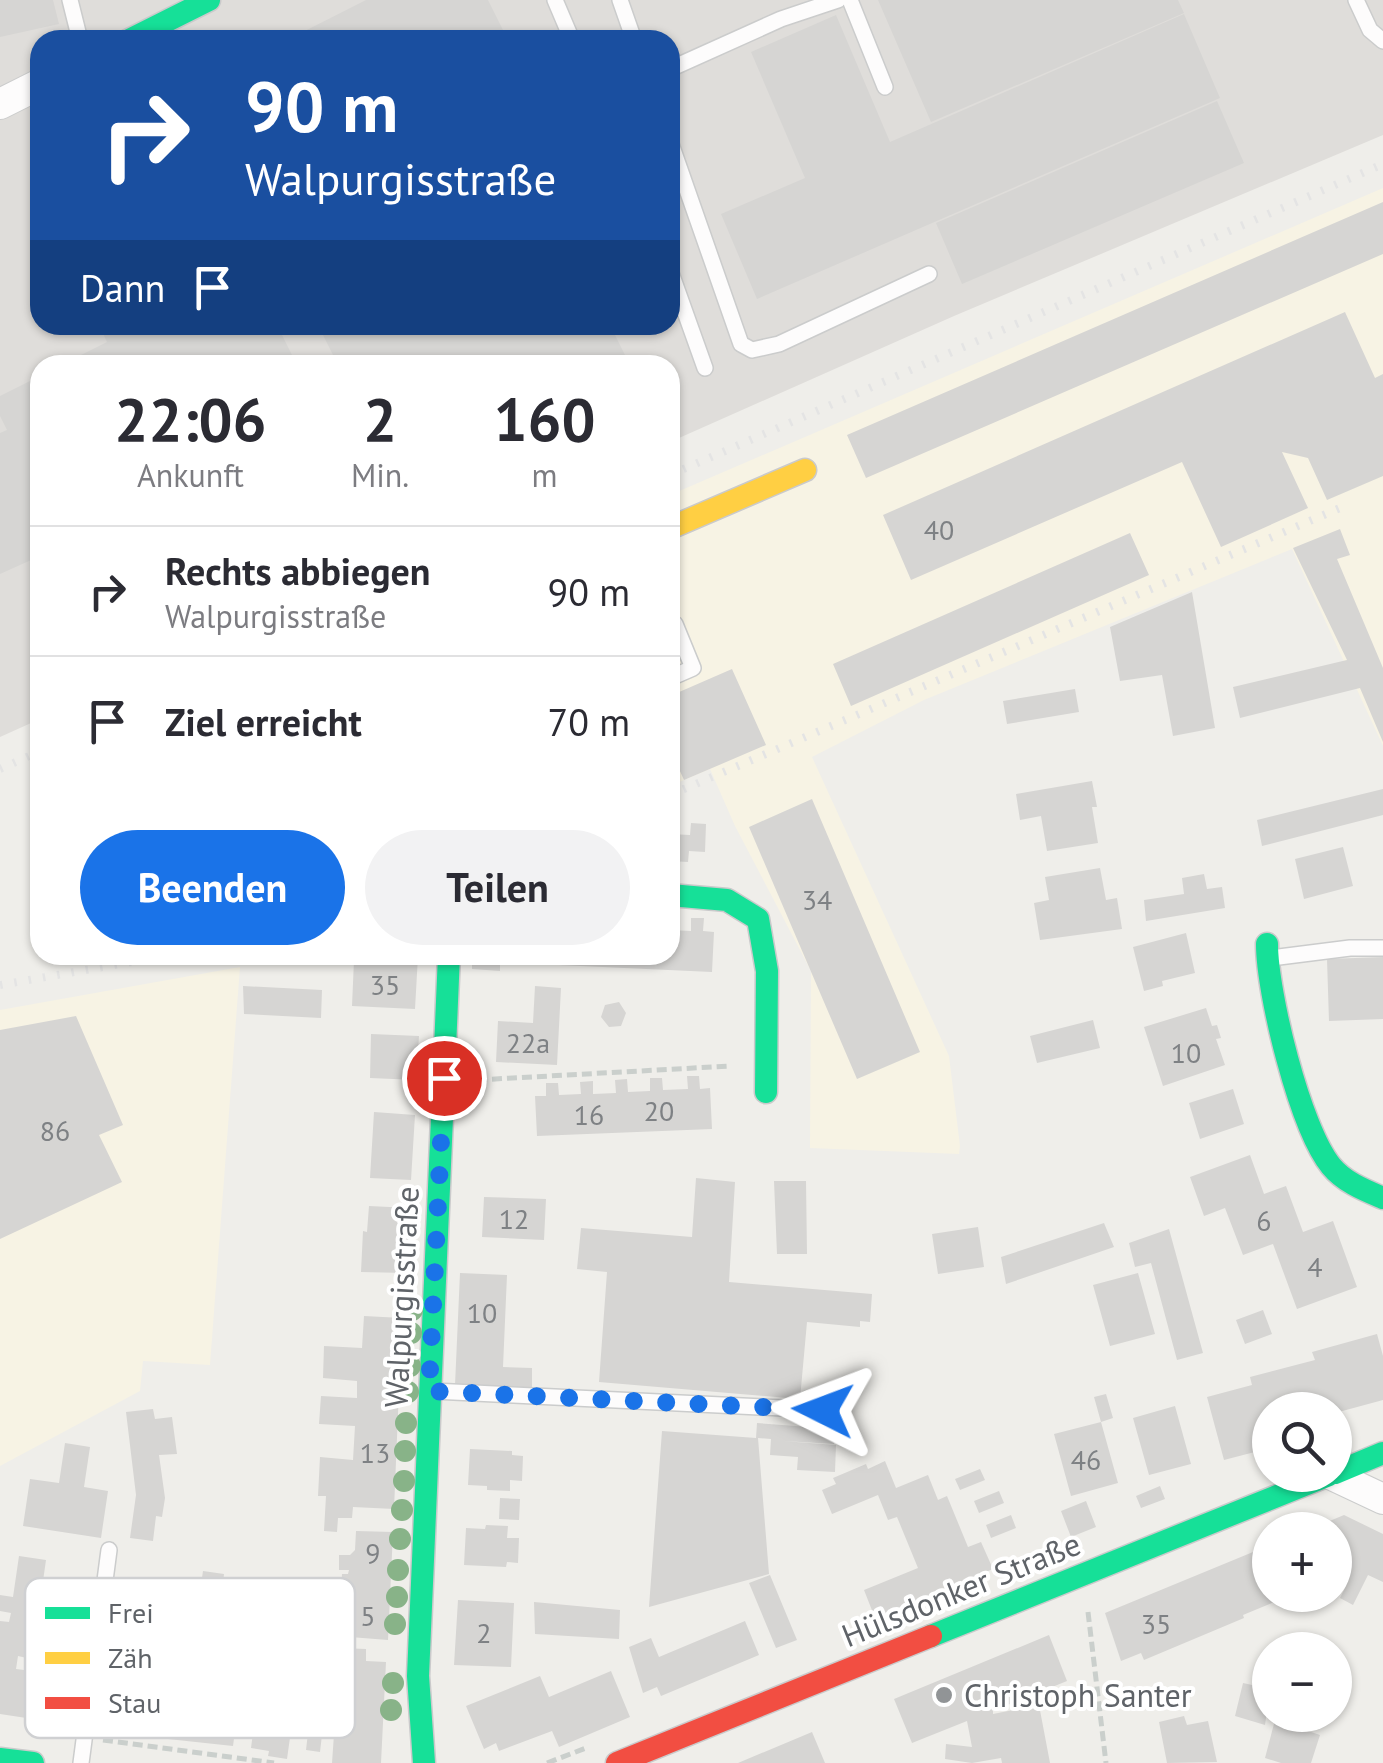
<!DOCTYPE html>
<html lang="de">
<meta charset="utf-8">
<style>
body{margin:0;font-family:"PT Sans",sans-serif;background:#f2f2f3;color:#2b2b33;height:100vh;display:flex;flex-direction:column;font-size:38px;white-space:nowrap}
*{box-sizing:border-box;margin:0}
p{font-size:32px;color:#7c7c81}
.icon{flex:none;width:55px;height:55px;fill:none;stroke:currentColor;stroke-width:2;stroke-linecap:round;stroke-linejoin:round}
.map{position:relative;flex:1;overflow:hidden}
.drawer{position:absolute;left:30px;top:355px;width:650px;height:610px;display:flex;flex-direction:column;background:#fff;border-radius:30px;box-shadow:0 2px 8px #0004}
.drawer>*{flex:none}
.top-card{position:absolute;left:30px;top:30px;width:650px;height:305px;border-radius:30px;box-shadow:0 2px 8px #0004;background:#1a4fa0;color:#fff;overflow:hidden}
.buttons{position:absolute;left:1252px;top:1392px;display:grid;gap:20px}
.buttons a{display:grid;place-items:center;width:100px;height:100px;border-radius:50%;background:#fff;box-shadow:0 2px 8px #0004;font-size:50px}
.pin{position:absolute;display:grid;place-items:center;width:85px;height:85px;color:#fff;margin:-42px;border:5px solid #fff;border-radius:50%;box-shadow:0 2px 10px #0007}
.me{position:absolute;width:110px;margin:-55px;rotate:273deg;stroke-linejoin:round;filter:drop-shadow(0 0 8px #0008)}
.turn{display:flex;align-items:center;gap:35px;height:210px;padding:0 50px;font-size:45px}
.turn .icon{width:130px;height:130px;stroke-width:2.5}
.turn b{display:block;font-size:70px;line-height:85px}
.then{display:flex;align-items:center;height:95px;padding:0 50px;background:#0003;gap:20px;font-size:38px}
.eta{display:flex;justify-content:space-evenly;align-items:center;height:170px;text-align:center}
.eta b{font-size:60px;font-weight:700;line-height:70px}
.action{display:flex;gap:20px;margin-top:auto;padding:20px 50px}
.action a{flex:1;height:115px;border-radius:60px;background:#1a73e8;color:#fff;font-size:40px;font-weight:700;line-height:115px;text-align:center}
.action a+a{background:#f2f2f3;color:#2b2b33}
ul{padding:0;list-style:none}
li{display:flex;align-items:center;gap:30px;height:130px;padding:0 50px;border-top:2px solid #e1e1e2}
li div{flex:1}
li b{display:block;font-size:38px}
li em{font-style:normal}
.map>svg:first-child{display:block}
.commercial{fill:#f7f3e4}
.industrial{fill:#dfddda;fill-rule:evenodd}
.building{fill:#d6d5d3}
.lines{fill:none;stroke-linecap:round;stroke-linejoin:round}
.lane-casing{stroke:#cbcccc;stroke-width:18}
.street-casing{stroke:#cbcccc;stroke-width:32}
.fast-casing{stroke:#cacacb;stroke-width:25}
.slow-casing{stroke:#cacacb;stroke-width:25}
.jam-casing{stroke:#cacacb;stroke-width:25}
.path{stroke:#cacfcc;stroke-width:5;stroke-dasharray:10 5;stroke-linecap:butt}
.lane{stroke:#fdfcfc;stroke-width:15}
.street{stroke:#fdfcfc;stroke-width:30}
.fast{stroke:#16e098;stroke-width:22}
.slow{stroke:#ffcf43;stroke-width:22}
.jam{stroke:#f24e42;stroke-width:22}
.rail{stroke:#e4e4e4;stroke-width:8;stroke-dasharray:2.5 12;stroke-linecap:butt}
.tree{fill:#88b388}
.route{stroke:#1a73e8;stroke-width:18;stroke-dasharray:0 32.4}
.poi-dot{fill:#919496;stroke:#fff;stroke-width:4}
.labels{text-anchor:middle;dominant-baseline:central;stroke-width:8;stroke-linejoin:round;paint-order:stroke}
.number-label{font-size:28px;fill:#7e8184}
.street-label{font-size:32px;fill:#5f6368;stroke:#fff}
.poi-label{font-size:32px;fill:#5f6368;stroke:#fff;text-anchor:start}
.key{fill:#fff;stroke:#cfd0d2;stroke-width:2.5}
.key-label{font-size:28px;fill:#5f6368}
</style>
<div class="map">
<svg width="1383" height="1763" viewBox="0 0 1383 1763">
<rect width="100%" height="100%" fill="#efeeea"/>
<path class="commercial" d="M1383,188V746L1292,549L924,700L812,757L949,1056L960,1146L959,1154L810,1148L811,971L735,826L710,769L670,786V495Z
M240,967L210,1365L143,1361L140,1391L0,1466V1010Z"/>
<path class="industrial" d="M0,0H1383V135L954,316L670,442V365H40V719L0,737ZM40,40H670V325H40Z"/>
<path class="building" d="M0,0H53L59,24L0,37Z
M366,0H488L508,40H287Z
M878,0H1178L1184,13L931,122Z
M1184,14L1220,98L757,299L721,214L805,178L751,52L836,15L890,142Z
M1217,101L1244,163L962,284L936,223Z
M1383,202V254L866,478L847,435Z
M1345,312L1375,378L1383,374V476L1327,500L1308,458L1282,452L1308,508L1221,547L1182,462L911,580L883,515Z
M99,325H277L297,365H61L107,342Z
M318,325H610L630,365H338Z
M40,376V556L0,574V433L7,430L0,416V396Z
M1340,529L1350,555L1337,559L1383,668V742L1360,688L1240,718L1233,687L1347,660L1293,548Z
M1130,533L1149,575L851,706L833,664Z
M1192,592L1215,728L1173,736L1162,675L1120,681L1110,627Z
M732,669L766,745L684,780L670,749V696Z
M1075,689L1079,712L1007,724L1003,701Z
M1092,781L1097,807H1092L1098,843L1047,851L1041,816L1020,820L1016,794Z
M1383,789V815L1262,846L1257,820Z
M812,799L920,1052L857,1079L749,827Z
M691,823L706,824L705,852L689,851L688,862L670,861V834L690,835Z
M1343,847L1353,886L1304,899L1295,859Z
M1100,868L1106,900L1117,898L1122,929L1040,940L1034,903L1049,900L1045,877Z
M1204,874L1207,889L1222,887L1225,908L1146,921L1144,900L1184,894L1182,878Z
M691,918H704L703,931L714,932L712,972L537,964V955H670V930L691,931Z
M1186,933L1195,973L1162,981L1163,986L1144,991L1133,947Z
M388,955L418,956L415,1009L352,1006L354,960L388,962Z
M472,955H500V971L472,969Z
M1383,957V1019L1329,1021L1327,959Z
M243,986L322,990L321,1018L244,1014Z
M535,986L561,988L557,1065L496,1062L498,1021L533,1023Z
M619,1002L626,1013L621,1026L609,1027L601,1017L605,1005Z
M1206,1008L1212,1026L1217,1025L1221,1038L1216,1039L1225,1065L1163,1086L1144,1027Z
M76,1016L123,1125L99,1135L122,1182L0,1239V1030Z
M1093,1020L1100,1048L1037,1063L1030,1036Z
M371,1034L419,1036L416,1080L370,1078Z
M687,1076H699L700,1089L710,1088L712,1129L537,1136L535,1096H546V1083H558L559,1095L581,1094L580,1082L593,1081V1094L616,1093L615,1080L627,1079L628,1092L650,1091V1078H662L663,1090L688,1089Z
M1233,1089L1244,1124L1200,1139L1189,1103Z
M374,1112L415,1115L411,1180L370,1178Z
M1250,1155L1264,1194L1286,1186L1303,1232L1333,1221L1357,1287L1297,1309L1273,1244L1243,1255L1225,1208L1204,1216L1190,1177Z
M696,1178L735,1182L729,1282L872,1294L870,1322L860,1321V1327L807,1322L800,1399L599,1382L607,1272L577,1269L581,1228L692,1237Z
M774,1181H806L807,1254H777Z
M484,1197L546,1199L544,1240L482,1237Z
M369,1206L410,1208L406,1273L361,1272L363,1231L367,1232Z
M1104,1223L1114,1247L1006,1284L1001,1257Z
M978,1227L984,1267L938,1274L932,1234Z
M1169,1229L1203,1353L1177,1360L1151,1263L1135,1267L1129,1243Z
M460,1273L507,1275L503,1367L532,1368V1389L455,1385Z
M1138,1273L1155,1334L1110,1346L1093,1285Z
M1263,1310L1272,1334L1245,1344L1236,1320Z
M364,1316L402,1318L394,1509L353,1507L352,1518H338L337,1532L324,1531L326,1496H318L320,1457L353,1460L355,1426L319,1424L321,1396L357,1398V1381L323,1378L324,1346L362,1348Z
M1377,1334L1383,1356V1400L1335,1413V1410H1270V1448L1224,1460L1207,1397L1252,1385L1250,1377L1315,1360L1312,1352Z
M1106,1394L1113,1418L1101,1422L1118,1483L1071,1496L1054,1434L1101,1422L1094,1397Z
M1175,1406L1191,1464L1149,1475L1133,1418Z
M153,1409L155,1419L172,1417L177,1454L159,1455L165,1498L162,1517L156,1516L153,1541L130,1538L136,1495L126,1412Z
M757,1423L835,1429L834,1444L783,1441L836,1445L835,1472L797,1470L798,1457L770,1455L771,1439L758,1438L769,1574L649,1607L662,1431L756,1438Z
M65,1443L90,1447L84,1487L108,1491L101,1538L23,1526L30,1479L59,1483Z
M470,1449L512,1451V1455L523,1456L522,1481L510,1480V1491L487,1490V1486L468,1485Z
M885,1461L896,1488L928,1475L938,1500L947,1496L968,1547L981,1542L993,1569L875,1618L864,1590L918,1568L897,1517L888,1520L878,1495L832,1514L822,1490L836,1484L833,1478L866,1464L868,1469Z
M980,1469L985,1480L960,1490L955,1479Z
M1160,1486L1165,1499L1141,1508L1136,1496Z
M999,1491L1004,1503L979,1513L974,1501Z
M500,1498L520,1499L519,1520L499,1519Z
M1086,1501L1096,1527L1071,1537L1061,1511Z
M1011,1515L1016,1528L991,1538L986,1525Z
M1344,1515L1383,1534V1582L1368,1575L1353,1605L1340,1598L1346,1586L1335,1581V1530H1308Z
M486,1525L508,1526L507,1538H519L518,1563L507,1562L506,1567L464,1565L466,1528L485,1529Z
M356,1531L393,1532L388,1640L350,1637L351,1617L346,1612L318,1610L317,1621L300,1620L301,1595L346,1597L347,1586H341L342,1574H348L349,1570H339V1555H350L355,1550Z
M1270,1545V1595H1291L1243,1615L1244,1618L1144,1660L1141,1653L1121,1661L1105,1613Z
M19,1556L46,1560L43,1581H38L27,1658L18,1656L16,1669L40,1672L33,1719L0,1714V1621L9,1622L11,1613L0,1611V1595L13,1597Z
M203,1571L224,1574L222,1593L244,1595L243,1610L261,1613L262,1640L227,1635L222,1666L229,1669L226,1691L240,1694L233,1746L140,1736L136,1730L141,1706L132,1705L136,1675L166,1679L168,1664L159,1658L169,1592L197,1595L189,1667Z
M770,1575L797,1640L776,1648L749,1583Z
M458,1600L514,1603L511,1667L454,1665Z
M534,1602L620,1610L619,1639L535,1634Z
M745,1621L759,1655L661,1696L657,1687L643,1693L629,1647L651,1638L659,1657Z
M1049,1635L1067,1681L993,1711V1714L1039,1705L1050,1763H1002L1001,1758L972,1763L945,1759L946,1744L972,1747L967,1721L912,1743L894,1699Z
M340,1648L366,1649V1661L386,1662L381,1763H332Z
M611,1671L630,1717L559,1747L552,1731L499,1751L496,1743L484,1749L466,1706L540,1676L549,1697Z
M1243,1683L1270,1689L1265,1725L1235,1716Z
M256,1710L293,1716L287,1759L268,1756L269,1751L251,1748Z
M1184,1716L1187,1725L1208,1721L1217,1762L1167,1763L1159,1722Z
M1275,1720L1320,1735L1311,1763H1281L1265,1758Z
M309,1724L323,1726L320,1752L306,1750Z
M812,1732L825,1763H738Z"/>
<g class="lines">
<defs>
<path id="lane" d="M70,0L80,40
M555,0L572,40
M620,0L634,40
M850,0L885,87
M1356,0L1370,30L1383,41
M670,69L781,19L838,0
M670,141L741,344L752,350L779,344L929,274
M670,270L705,368
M670,678L693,668L675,624
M1271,958L1350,948H1383
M433,1391L823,1410
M81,1763L109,1550"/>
<path id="street" d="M0,104L40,84
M1332,1475L1383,1499"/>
<path id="fast" d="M129,40L209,0
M670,895L727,900L758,919L767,971L766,1092
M1267,944C1267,993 1300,1128 1331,1166C1344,1182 1364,1190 1383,1198
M1335,1473L1383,1453
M931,1636L1329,1475
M0,1759L33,1763
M424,1763L418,1676L449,955"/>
<path id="slow" d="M670,528L805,470"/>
<path id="jam" d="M617,1763L931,1636"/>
</defs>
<use href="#lane" class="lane-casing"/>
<use href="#street" class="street-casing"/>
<use href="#fast" class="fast-casing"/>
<use href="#slow" class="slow-casing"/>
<use href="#jam" class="jam-casing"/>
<path class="path" d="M477,1080L730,1066
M1088,1612L1106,1763
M103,1740L274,1763
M547,1763L586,1748"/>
<use href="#lane" class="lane"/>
<use href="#street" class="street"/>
<use href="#fast" class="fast"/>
<use href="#slow" class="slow"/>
<use href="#jam" class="jam"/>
<path class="rail" d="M670,475L1383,164
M0,769L40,751
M670,795L1340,508
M0,985L172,955"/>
</g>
<g class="tree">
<circle cx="412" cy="1310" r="11"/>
<circle cx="411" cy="1333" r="11"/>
<circle cx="410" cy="1366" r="11"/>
<circle cx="408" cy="1392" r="11"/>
<circle cx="406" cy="1423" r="11"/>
<circle cx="405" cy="1451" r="11"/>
<circle cx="404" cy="1481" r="11"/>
<circle cx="402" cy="1510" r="11"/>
<circle cx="400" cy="1539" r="11"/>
<circle cx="398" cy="1570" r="11"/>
<circle cx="397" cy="1597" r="11"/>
<circle cx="395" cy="1624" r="11"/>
<circle cx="393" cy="1683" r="11"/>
<circle cx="391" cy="1710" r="11"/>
</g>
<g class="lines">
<path class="route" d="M444,1078L429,1391L823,1410"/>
</g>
<circle class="poi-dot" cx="944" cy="1695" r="10"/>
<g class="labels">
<g class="number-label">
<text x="939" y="529">40</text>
<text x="817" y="899">34</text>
<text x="385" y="984">35</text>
<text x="528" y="1042">22a</text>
<text x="1186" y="1052">10</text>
<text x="659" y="1110">20</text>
<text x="589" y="1114">16</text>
<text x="55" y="1130">86</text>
<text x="514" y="1218">12</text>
<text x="1264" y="1220">6</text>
<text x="1315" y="1266">4</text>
<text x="482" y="1312">10</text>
<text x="375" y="1452">13</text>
<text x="1086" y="1459">46</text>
<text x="373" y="1552">9</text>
<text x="368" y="1615">5</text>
<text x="1156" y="1623">35</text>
<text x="484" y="1632">2</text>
</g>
<g class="street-label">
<text transform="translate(401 1297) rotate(-87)">Walpurgisstraße</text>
<text transform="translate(961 1589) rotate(-22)">Hülsdonker Straße</text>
</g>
<g class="poi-label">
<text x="964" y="1695">Christoph Santer</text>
</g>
</g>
<rect x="25" y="1578" width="330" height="160" rx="15" class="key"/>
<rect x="45" y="1607" width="45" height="12" fill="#16e098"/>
<rect x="45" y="1652" width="45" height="12" fill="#ffcf43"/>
<rect x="45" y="1697" width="45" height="12" fill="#f24e42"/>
<g class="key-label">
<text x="108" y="1623">Frei</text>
<text x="108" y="1668">Zäh</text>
<text x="108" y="1713">Stau</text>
</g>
</svg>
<div class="buttons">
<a><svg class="icon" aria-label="search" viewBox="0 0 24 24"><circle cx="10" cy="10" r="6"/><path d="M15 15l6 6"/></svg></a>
<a>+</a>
<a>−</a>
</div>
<div class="pin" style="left:444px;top:1078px;background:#d93025"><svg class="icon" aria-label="arrive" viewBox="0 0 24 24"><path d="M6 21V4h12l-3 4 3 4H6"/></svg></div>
<svg class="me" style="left:823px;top:1410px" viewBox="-20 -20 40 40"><path d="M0-17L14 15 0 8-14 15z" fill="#1a73e8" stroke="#fff" stroke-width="4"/></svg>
<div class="top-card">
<div class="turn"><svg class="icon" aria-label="right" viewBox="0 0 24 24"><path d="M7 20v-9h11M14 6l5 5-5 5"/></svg><div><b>90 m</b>Walpurgisstraße</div></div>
<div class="then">Dann<svg class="icon" aria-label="arrive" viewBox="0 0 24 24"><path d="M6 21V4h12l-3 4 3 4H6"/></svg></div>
</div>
<section class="drawer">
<div class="eta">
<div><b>22:06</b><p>Ankunft</p></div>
<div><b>2</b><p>Min.</p></div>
<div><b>160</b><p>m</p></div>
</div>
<ul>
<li><svg class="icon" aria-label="right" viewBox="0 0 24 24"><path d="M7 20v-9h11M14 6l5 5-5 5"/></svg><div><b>Rechts abbiegen</b><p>Walpurgisstraße</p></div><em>90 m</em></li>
<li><svg class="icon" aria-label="arrive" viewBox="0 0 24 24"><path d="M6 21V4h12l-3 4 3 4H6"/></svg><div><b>Ziel erreicht</b></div><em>70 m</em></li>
</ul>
<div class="action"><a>Beenden</a><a>Teilen</a></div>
</section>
</div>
